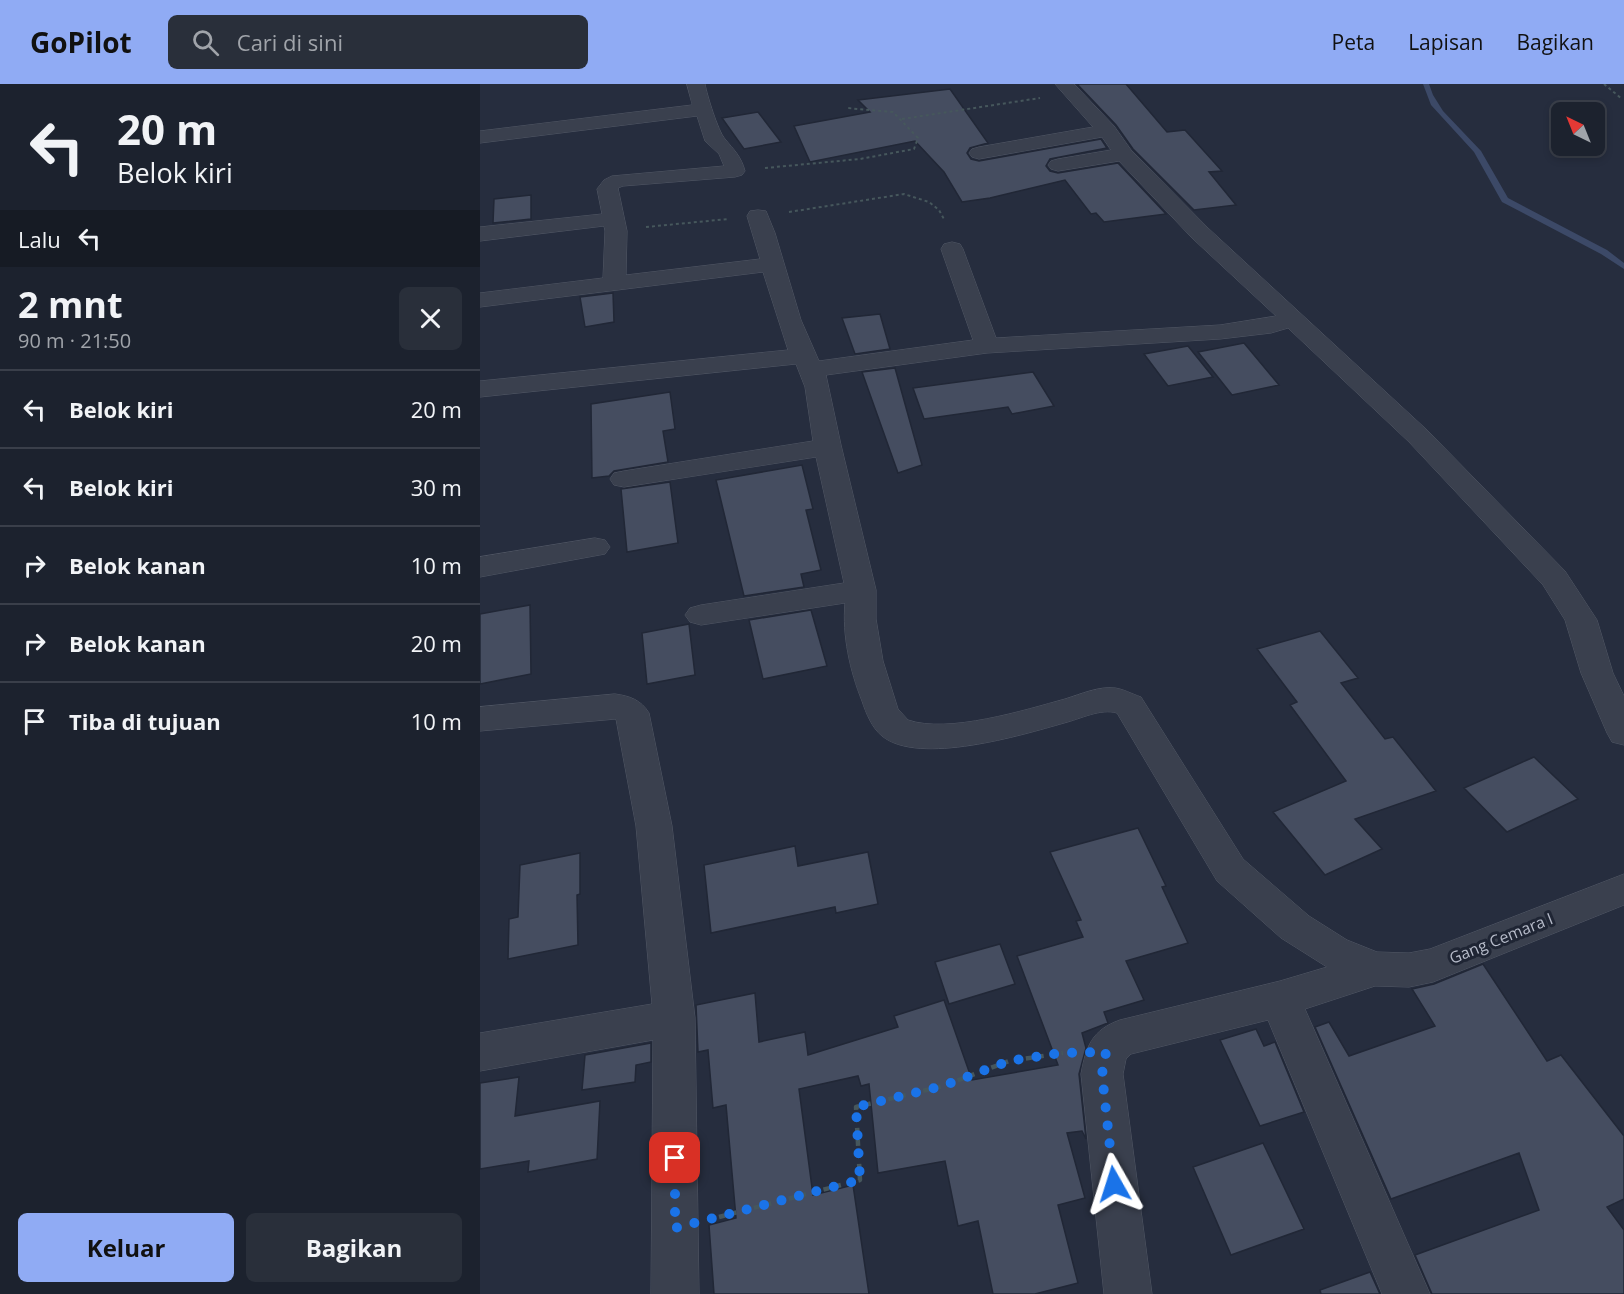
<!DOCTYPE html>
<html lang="id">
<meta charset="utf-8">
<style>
body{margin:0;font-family:"Open Sans",sans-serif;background:#292f3a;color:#f1f3f6;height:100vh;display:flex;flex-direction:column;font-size:22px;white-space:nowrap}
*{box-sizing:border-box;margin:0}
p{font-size:20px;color:#a0a4aa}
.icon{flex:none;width:33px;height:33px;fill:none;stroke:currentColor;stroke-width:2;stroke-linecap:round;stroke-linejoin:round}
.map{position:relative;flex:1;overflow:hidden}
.sheet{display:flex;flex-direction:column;background:#1c222e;width:480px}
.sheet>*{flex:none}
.top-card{background:#1c222e;color:#f1f3f6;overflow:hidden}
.needle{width:39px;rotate:317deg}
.buttons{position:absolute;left:1071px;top:18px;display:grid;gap:12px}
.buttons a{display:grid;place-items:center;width:54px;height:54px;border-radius:9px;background:#1c222e;box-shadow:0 3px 9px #0003,0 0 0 2px #3a3f4a;font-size:30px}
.pin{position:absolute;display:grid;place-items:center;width:51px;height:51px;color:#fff;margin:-26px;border-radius:12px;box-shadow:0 3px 9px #0006}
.me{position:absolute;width:66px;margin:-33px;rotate:354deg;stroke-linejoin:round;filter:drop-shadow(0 0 4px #0008)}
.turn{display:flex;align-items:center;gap:21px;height:126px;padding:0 18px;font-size:27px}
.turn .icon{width:78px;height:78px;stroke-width:2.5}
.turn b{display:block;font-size:42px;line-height:51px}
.then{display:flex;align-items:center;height:57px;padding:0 18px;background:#0003;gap:12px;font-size:22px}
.round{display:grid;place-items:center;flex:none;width:63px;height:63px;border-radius:9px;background:#292f3a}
.headline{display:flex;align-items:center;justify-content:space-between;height:102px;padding:0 18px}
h1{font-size:36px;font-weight:700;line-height:45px}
.primary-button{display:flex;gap:12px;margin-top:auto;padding:12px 18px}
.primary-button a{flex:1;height:69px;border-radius:9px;background:#90abf4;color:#111;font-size:24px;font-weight:700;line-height:69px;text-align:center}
.primary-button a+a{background:#292f3a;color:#f1f3f6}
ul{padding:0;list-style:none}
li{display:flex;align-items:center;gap:18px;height:78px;padding:0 18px;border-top:2px solid #3a3f4a}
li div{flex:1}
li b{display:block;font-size:22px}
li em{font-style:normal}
header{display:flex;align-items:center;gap:36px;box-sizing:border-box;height:84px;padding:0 30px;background:#90abf4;color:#111}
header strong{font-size:28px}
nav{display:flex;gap:33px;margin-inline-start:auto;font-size:21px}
.search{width:420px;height:54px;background:#292f3a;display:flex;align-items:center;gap:15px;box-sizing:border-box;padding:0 21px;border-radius:9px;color:#a0a4aa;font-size:22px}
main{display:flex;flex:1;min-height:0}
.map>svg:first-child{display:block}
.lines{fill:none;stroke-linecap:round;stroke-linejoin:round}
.stream{fill:#3c4967;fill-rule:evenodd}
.building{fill:#454d60;stroke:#212736;stroke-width:1.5}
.street-casing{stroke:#525866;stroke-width:1}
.path-far1{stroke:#46575c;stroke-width:2;stroke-dasharray:3 3;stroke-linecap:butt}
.path{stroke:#46575c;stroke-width:4.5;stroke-dasharray:6 6;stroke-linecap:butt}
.street{fill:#3a404e;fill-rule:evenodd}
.route{stroke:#1a73e8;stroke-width:10;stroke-dasharray:0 18}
.labels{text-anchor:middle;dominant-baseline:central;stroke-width:6;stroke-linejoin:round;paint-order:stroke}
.street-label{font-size:16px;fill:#b6bbc9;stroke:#1f2534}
</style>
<header>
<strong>GoPilot</strong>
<div class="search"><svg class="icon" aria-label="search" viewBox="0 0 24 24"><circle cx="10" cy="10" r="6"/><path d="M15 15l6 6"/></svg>Cari di sini</div>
<nav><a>Peta</a><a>Lapisan</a><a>Bagikan</a></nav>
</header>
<main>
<section class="sheet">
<div class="top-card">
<div class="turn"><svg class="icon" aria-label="left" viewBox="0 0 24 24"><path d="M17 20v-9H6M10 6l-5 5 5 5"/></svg><div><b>20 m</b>Belok kiri</div></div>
<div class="then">Lalu<svg class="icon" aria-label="left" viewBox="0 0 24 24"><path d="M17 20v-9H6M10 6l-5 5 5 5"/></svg></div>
</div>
<div class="headline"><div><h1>2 mnt</h1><p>90 m · 21:50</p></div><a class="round"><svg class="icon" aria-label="close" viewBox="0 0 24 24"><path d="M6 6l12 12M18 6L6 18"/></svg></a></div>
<ul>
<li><svg class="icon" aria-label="left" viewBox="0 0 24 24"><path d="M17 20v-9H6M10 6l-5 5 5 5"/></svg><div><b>Belok kiri</b></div><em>20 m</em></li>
<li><svg class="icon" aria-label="left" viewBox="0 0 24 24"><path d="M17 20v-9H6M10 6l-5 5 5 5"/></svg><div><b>Belok kiri</b></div><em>30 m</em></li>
<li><svg class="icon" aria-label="right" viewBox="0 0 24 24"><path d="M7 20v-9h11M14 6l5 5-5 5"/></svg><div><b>Belok kanan</b></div><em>10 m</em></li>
<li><svg class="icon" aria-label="right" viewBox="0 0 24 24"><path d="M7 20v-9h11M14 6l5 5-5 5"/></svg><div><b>Belok kanan</b></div><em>20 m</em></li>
<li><svg class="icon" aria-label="arrive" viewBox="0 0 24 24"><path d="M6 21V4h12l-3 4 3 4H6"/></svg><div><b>Tiba di tujuan</b></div><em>10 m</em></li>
</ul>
<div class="primary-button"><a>Keluar</a><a>Bagikan</a></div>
</section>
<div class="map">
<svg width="1144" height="1210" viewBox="0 0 1144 1210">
<rect width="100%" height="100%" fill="#262d3e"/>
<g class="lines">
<path class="stream" d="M943,0H949L953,11L963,27L1001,67L1028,114L1127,166L1144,179V185L1121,170L1022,118L994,68L951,21Z"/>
</g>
<path class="building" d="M597,0H646L687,48L705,46L742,87L729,88L756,121L714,126L653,65L636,41Z
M470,5L508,59L490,64L487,69L491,75L499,77L621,55L627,64L570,75L566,82L570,87L578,89L638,79L686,130L624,138L616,129L611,130L585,96L510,114L482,118L464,88L435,57L330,78L314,42L390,28L378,16Z
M278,28L301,58L264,65L242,34Z
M51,111V135L13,139L14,115Z
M133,209L134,238L105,243L100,213Z
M400,230L410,265L375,270L362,234Z
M764,259L799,301L752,311L718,268Z
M708,262L733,293L688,302L664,270Z
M415,284L442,381L418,389L382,288Z
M553,288L574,322L532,330L528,323L444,335L433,304Z
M190,308L195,345L183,347L188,378L134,387L129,392L112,394L111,320Z
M322,381L333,425L326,426L341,486L321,490L324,503L264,512L236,396Z
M190,398L198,459L147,468L141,405Z
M50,521L51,590L0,600V530Z
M331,526L347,582L283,595L269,536Z
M209,540L215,591L167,600L162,549Z
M840,547L878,594L861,599L905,655L913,653L956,707L875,735L902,765L845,791L793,728L866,697L810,621L817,618L777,565Z
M1054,673L1098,715L1027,748L984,704Z
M658,744L686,802L682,803L708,859L646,877L664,916L624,928L628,939L602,949L606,964L599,990L606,1055L602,1047L587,1049L605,1114L578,1121L598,1199L555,1210H513L498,1137L478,1142L465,1077L398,1089L389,1000L381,1002L378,992L319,1005L333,1111L373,1101L389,1210H234L229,1141L256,1134L246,1021L233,1024L228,966L218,968L216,921L275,909L279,958L325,948L328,971L418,943L414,932L464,916L492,996L578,981L537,872L603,853L596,837L601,836L570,768Z
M315,762L318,782L388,768L398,820L356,829L355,823L231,849L224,781Z
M100,769V810L97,811L98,861L28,875L29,835L38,833L40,781Z
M520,860L535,900L469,920L455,878Z
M1003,880L1067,977L1081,971L1144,1052V1115L1127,1123L1144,1146V1210H952L935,1171L1059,1126L1039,1069L911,1115L835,943L849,938L869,972L955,942L932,905L954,900Z
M776,945L784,962L795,958L824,1028L780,1042L740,956Z
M171,959V978L156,981L155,998L102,1006L105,971Z
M39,993L35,1032L120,1017L117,1075L48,1088L49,1077L0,1085V999Z
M783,1059L824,1145L751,1171L713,1083Z
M890,1188L900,1210H841L840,1206Z"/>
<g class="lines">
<defs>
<path id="street" d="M207,0H225C227,11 238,47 245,55C254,66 261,72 265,87L262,91L255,93L143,102L138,104L147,147L146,191L280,175L267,132L270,127L278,126L286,127L295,149L321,236L339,277L493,256L461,165L464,160L472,158L480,160L483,165L516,254L740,241L796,232L712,154L639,77L578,87L571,85L568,81L571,77L578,75L631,66L622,53L499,75L492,73L489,69L492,65L499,63L613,43L575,0H594L634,42L651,66L728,144L947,346L1085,487L1117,536L1133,589L1144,612V661L1132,658L1127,649L1101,589L1085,536L1063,501L929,358L808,244L791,249L740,255L507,269L346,291L361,361L396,506V535L403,577L418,625L428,636C468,650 545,626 585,615C601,610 619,602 635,604C643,605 652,610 661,613L763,775L829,832L867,856L897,868L929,869L950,865L1144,790V821L953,898L929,903L895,902L825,925L950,1210H902L788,936L651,970L646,975L643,990L672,1210H624L601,990C606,962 612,946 640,936L800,897L847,883L801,854L737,797L637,629C621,624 600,635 584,639C542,651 439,682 402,652C392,644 386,629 382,617C370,587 362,551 365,519L221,541L210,538L205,531L210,524L221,521L364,499L336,373L144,403L134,401L130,395L134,389L144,387L333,357L325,303L316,280L0,313V297L308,266L283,188L0,223V209L123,194L125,147L124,142L0,157V143L122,130L117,105L124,96L132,92L244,82L239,70L225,57L217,32L0,59V47L212,21Z
M115,454L125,456L130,463L125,470L0,493V473Z
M135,610C150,612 161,616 169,629L192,742L215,934L219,1210H171L173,956L0,987V949L172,920L156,742L136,635L0,647V623Z"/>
</defs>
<use href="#street" class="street-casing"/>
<path class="path-far1" d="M1124,0L1142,15
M422,35L560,14
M285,84L380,75L434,65L438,54L413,28L367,24
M309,128L424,110L449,118L459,126L465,137
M166,143L248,135"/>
<path class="path" d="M239,1133L380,1096L376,1023L463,1002L529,977L583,969"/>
<use href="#street" class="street"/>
</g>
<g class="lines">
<path class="route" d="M195,1074V1144L380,1096L376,1023L463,1002L529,977L580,969L626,968L622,990L634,1100"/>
</g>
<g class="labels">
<g class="street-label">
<text transform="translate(1021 854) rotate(-22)">Gang Cemara I</text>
</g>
</g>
</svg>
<div class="buttons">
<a><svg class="needle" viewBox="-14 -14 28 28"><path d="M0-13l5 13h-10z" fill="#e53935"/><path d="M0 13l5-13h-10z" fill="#a0a4aa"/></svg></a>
</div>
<div class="pin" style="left:195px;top:1074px;background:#d93025"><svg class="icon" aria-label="arrive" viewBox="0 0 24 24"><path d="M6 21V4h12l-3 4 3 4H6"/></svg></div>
<svg class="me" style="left:634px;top:1100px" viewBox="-20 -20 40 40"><path d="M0-17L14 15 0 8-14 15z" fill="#1a73e8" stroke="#fff" stroke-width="4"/></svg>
</div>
</main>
